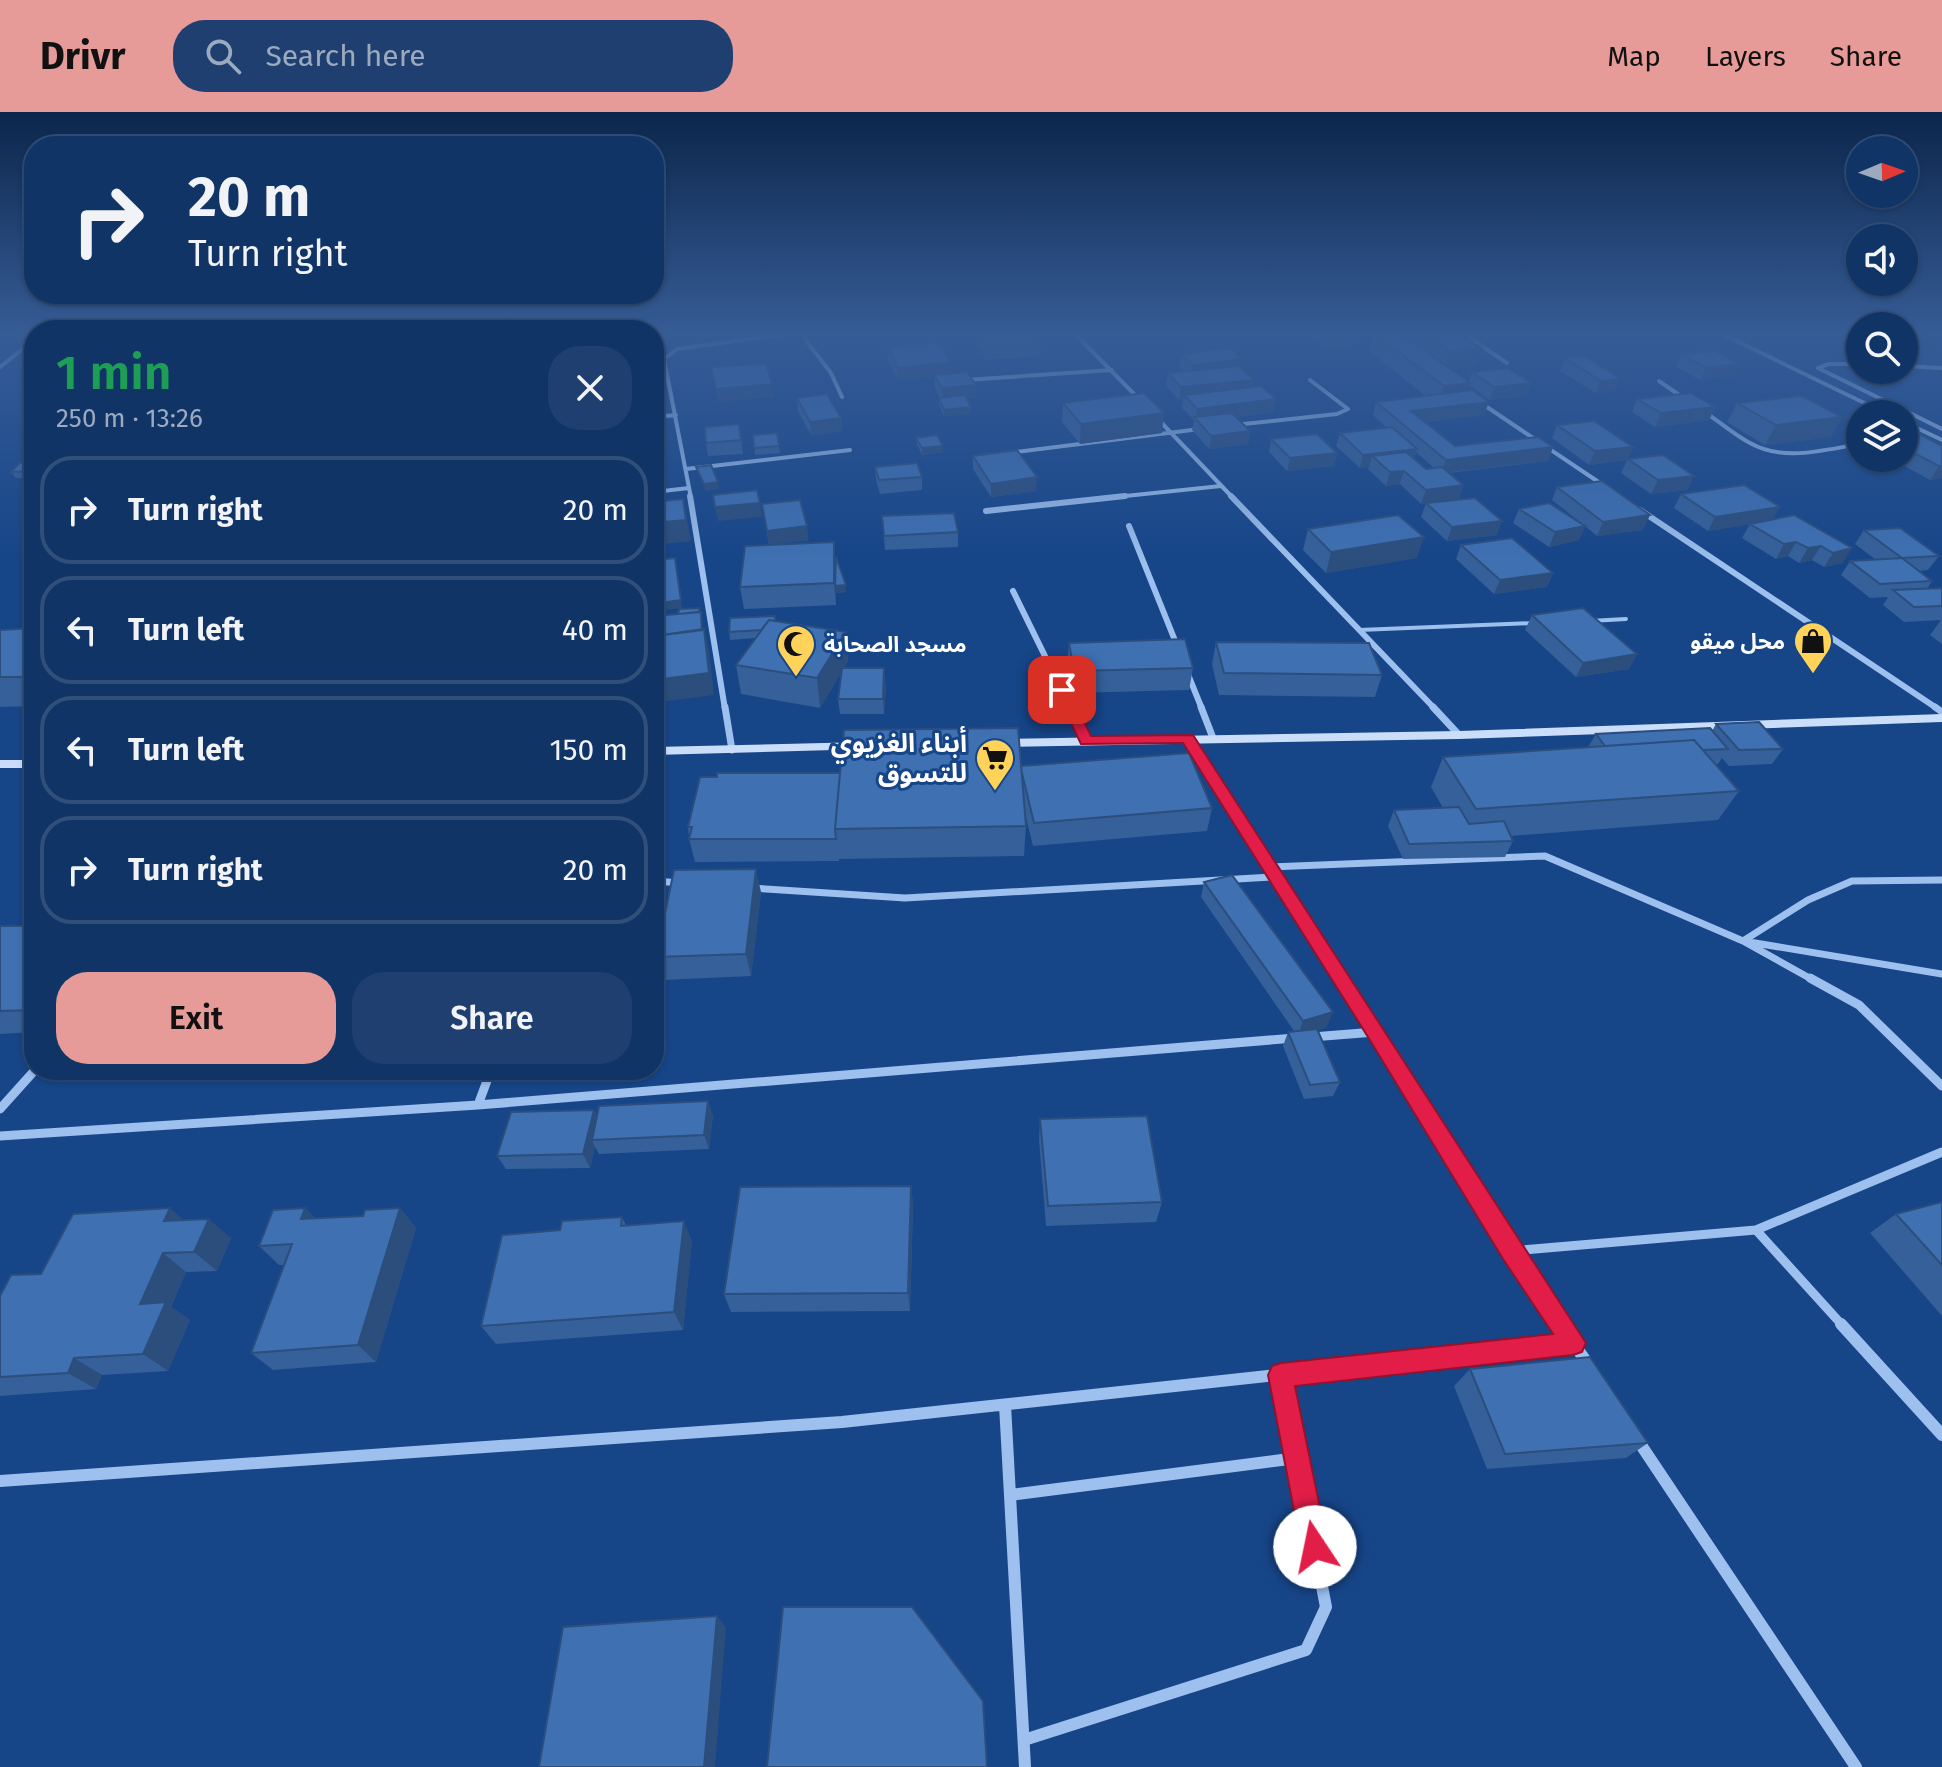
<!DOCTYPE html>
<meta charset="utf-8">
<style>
body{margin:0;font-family:"Fira Sans","Noto Sans Arabic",sans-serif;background:#1e3f6f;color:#f1f3f6;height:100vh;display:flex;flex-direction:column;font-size:30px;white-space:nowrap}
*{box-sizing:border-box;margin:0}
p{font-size:26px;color:#9caabf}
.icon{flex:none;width:44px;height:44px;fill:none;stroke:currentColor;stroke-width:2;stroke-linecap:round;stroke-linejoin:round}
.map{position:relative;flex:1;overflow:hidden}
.panel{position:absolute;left:24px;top:208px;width:640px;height:760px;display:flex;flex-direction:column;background:#103466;border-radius:32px;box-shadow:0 2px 6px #0004,0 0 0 2px #304f7a}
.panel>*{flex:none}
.top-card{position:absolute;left:24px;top:24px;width:640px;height:168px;border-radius:32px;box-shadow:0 2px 6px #0004,0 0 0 2px #304f7a;background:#103466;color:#f1f3f6;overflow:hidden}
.needle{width:52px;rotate:88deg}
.buttons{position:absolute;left:1846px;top:24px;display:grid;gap:16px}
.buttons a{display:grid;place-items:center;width:72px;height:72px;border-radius:50%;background:#103466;box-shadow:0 2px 6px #0004,0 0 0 2px #304f7a;font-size:40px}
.pin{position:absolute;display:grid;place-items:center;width:68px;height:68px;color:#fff;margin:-34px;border-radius:16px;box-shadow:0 4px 12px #0006}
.me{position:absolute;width:88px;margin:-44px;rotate:349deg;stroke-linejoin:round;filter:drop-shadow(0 0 6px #0008)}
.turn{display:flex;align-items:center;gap:28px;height:168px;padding:0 32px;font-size:36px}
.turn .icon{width:104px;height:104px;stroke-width:2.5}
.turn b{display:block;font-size:56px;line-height:68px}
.round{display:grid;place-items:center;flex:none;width:84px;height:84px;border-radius:32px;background:#1e3f6f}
.overview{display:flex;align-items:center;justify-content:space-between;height:136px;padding:0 32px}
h1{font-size:48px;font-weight:600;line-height:60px;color:#1e9e55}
.primary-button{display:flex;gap:16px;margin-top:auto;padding:16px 32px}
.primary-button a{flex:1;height:92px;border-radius:32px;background:#e69b98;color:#111;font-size:32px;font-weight:600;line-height:92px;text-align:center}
.primary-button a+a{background:#1e3f6f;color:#f1f3f6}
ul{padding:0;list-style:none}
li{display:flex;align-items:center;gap:24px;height:108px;margin:0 16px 12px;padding:0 16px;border:4px solid #304f7a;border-radius:32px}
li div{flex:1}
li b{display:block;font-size:30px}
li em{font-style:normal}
header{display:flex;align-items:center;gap:48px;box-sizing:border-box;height:112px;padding:0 40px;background:#e69b98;color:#111}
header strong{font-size:38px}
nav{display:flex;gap:44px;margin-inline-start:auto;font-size:28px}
.search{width:560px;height:72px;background:#1e3f6f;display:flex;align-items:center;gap:20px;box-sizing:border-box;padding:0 28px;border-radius:32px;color:#9caabf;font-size:30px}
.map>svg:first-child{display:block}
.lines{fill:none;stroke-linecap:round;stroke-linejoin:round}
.lane{stroke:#9dc0ee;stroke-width:4}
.street-far4{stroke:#9dc0ee;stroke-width:4}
.street-far3{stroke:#9dc0ee;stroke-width:6}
.street-far2{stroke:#9dc0ee;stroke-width:7}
.street-far1{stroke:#9dc0ee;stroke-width:9}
.street{stroke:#9dc0ee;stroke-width:12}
.secondary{fill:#cadefa;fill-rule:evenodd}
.wall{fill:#356099;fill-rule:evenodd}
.shaded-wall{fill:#2b4e7d}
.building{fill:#3e70b2;stroke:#2b4e7d;stroke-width:2}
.route{fill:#e11d48;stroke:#92132f;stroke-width:2}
.labels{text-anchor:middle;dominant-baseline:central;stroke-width:6;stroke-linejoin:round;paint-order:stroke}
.far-poi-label{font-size:22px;font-weight:bold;fill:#fff;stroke:#164588;text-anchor:end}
.poi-label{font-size:26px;font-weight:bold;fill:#fff;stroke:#164588;text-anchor:end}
</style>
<header>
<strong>Drivr</strong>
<div class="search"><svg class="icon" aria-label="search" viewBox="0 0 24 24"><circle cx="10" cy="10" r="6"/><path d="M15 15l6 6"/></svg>Search here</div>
<nav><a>Map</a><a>Layers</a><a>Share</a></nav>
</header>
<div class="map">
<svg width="1942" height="1655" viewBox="0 0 1942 1655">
<rect width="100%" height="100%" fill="#164588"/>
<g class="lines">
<path class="lane" d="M1590,509L1626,507
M1359,518L1535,511"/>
<path class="street-far4" d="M1073,220L1142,290
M1461,220L1507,251
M1718,220L1887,302
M801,222L831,261L842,285
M1860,252H1829L1818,256L1942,317
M1904,254L1942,256
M0,255L34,228
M965,268L1112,258
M1659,269L1685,287
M1481,291L1606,375
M1703,299C1719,309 1733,322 1750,331C1784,350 1823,338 1860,332
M654,305L676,303
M1156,305L1233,386
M1904,310L1942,328
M1234,313L1337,302L1348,297L1310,268
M1008,341L1200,317
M686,357L850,338
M654,380L689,376
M691,386L664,247L677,237L801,220
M1106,386L1221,374"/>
<path class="street-far3" d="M690,384L725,597
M1231,384L1435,597
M1640,398L1938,597
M986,399L1125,384
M1129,414L1178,536
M1013,479L1071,597
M1187,560L1202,597"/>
<path class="street-far2" d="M725,595L732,638
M1070,595L1086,628
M1201,595L1213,626
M1433,595L1459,623
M1935,595L1942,600
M1187,626L1342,868
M1269,755L1545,744L1743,829L1813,868
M1942,768L1852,769L1808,788L1743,829L1942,862
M654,769L681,771
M751,776L905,786L1274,765"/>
<path class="street-far1" d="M1340,866L1511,1139L1562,1214
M1810,866L1859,893L1942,974
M1312,925L1375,920
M478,993L491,958
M0,997L35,958
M0,1024L478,993L1295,926
M1756,1118L1843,1214
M1511,1139L1756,1118L1942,1040"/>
<path class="street" d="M1560,1212L1590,1255
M1841,1212L1942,1323
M1005,1293L1025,1655
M1637,1327L1856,1655
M0,1369L842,1310L1573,1231
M1010,1383L1297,1346
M1024,1628L1306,1538L1326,1495L1281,1263"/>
<path class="secondary" d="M1942,602V610L1459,627L1000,635L993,631L1000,627L1459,619Z
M865,630L872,634L870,637L654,643V635Z
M0,648H34V656H0Z"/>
</g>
<path class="wall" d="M976,220H1034L1041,231L1040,244L986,248L976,230Z
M1307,220H1360L1357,231L1329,235Z
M1389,220H1456L1481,236L1475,254L1450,257L1469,270L1472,260L1531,271L1526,284L1490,288L1469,273L1467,279L1484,303L1425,310L1455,334L1553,335L1548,349L1448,361L1463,373L1459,387L1421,392L1400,372L1386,374L1368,357L1369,355L1360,356L1336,334L1340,321L1387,316L1373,303L1376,290L1426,284L1370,240L1374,222ZM1416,340L1434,356L1426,357L1414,347Z
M887,235L951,250V261L976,273V286L967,287L971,302L944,304L939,292V286H940L935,276L934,265L898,268L888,248Z
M1181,242L1240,256L1253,268L1252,275L1273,300L1236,305L1250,319L1248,332L1209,337L1192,318L1194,308L1182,296L1183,288H1179L1166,274L1168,261L1185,260L1179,254Z
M1682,242L1739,252L1733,264L1700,268L1677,255Z
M1584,244L1615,279L1596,281L1560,259L1565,246Z
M654,246L657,259L656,268L659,280L657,297H654Z
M797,286L841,306L842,319L811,323L798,299Z
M1637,287L1715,295L1709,308L1655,315L1632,300Z
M1063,291L1162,321L1080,332L1062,310Z
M1737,291L1842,305L1831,325L1765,333L1727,310Z
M739,312L743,342L708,344L706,331Z
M1557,313L1628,347L1688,378L1651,382L1621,361L1627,348L1589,353L1552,326Z
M1904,320L1942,334V366L1930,368L1890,346H1904Z
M777,321L780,341L755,343L753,323Z
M916,326L943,334V340L922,343L917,332Z
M1271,327L1337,341L1334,354L1287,359L1269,340Z
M973,344L1036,379L991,385L973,357Z
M34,351V366H16L11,360Z
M875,355L922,365V378L880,382L876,368Z
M1557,375L1643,418L1597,424L1585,414L1579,428L1549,435L1513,411L1519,397L1580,410L1552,388Z
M1681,382L1773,407L1794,403L1843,451L1824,455L1812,448L1799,451L1788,444L1776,447L1742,426L1750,412L1708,419L1674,396Z
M1426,391L1497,423L1447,429L1421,405Z
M762,392L809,428L775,432L836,450L846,480L836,481V493L744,497L740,475L769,433Z
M882,404L958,420V435L885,438Z
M1308,417L1417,446L1326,461L1303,438Z
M1864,418L1939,444L1928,458L1919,459L1932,469L1927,477L1942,476V532L1930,523L1941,508L1904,510L1883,493L1888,485L1870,486L1841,463L1850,449L1875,447L1855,432Z
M1461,433L1553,461L1547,475L1494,482L1456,447Z
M1532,503L1637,542L1629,557L1576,565L1525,518Z
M775,504L776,509L846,520L848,549L844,556L886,571L884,602H840L838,587L841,561L820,596L741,582L736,553L755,526L730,528L729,520Z
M34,516V594L0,595V518Z
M1216,530L1382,563L1375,585L1219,583L1212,552Z
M1069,531L1193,556L1189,578L1072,581L1067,553Z
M1716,612L1783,637L1772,652L1729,654L1722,646L1718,652H1715L1739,679L1718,708L1510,724L1513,729L1505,745L1403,747L1388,714L1394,698L1443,696L1431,675L1443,645L1588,635L1596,622L1712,619Z
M1021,654L1212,696L1207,719L1033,734L1025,702L1026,714L1024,744L839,747V749L695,750L689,727L688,715L717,665Z
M1204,770L1327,915L1318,918L1340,970L1333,984L1304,987L1283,934L1288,920L1294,919L1201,785Z
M761,780L751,864L664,868L656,845Z
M0,814H34V920L0,922Z
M594,998L597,1004L713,1003L709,1037L599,1042L595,1035L590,1056L506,1057L497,1044Z
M1040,1007L1162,1090L1156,1110L1046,1114L1039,1028Z
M911,1074L913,1094L910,1199L731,1200L724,1182Z
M1942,1090V1204L1870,1121L1896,1102Z
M305,1096L315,1106L363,1104L400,1096L416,1116L376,1250L273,1258L251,1241L284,1153H279L259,1134Z
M622,1105L626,1113L692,1129L683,1218L496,1232L481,1214L560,1118Z
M184,1108L231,1126L217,1159L186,1160L171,1195L190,1208L168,1259L102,1263L96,1277L0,1284V1184L41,1162Z
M1470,1257L1648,1331L1626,1346L1487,1357L1454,1274Z"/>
<path class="shaded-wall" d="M1353,220H1360L1357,231L1329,235L1331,223Z
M1481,236L1475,254L1444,258L1449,239Z
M655,246L657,259L656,269L654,258Z
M1242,247L1240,259L1191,265L1193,253Z
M951,250V263L898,268V256Z
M1739,252L1733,264L1700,268L1706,256Z
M1621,267L1615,279L1596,281L1601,269Z
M657,268L659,280L657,297L654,284Z
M1253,268L1251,281L1184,283L1183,288H1179L1181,275Z
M1470,271L1463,290L1438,293L1444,274Z
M1531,271L1526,284L1490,288L1494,275Z
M772,272L774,285L718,290L716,277Z
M976,273V286L943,289L942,276Z
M1276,287L1273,300L1198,309L1196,306L1197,297Z
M1489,290L1484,303L1407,312L1411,299Z
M971,295V302L944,304V298Z
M1715,295L1709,308L1655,315L1661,301Z
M1164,301L1162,321L1080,332L1081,312Z
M1842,305L1831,325L1765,333L1776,313Z
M841,306L842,319L811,323L810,310Z
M655,311L659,335H654V322Z
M1250,319L1248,332L1209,337L1211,324Z
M943,334V340L922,343V336Z
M1553,335L1548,349L1441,361L1446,348Z
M1633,335L1627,348L1589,353L1595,339Z
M1417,337L1413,350L1372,344L1369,355L1360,356L1363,343Z
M1337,341L1334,354L1287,359L1290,346Z
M1939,354H1942V366L1930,368Z
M34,355V366L29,359Z
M1404,359L1400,372L1386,374L1390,360Z
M1694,364L1688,378L1651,382L1658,368Z
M1037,365L1036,379L991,385V372Z
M718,370L719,377L705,379L704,372Z
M1463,373L1459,387L1421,392L1426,378Z
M683,387L691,429L654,433V411Z
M760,391L762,405L718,409L715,395Z
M1780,395L1772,409L1708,419L1715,405Z
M1650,403L1643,418L1597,424L1603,410Z
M1502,409L1497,423L1447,429L1452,415Z
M807,414L809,428L769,433L767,419Z
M1585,414L1579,428L1549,435L1555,420Z
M1424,425L1417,446L1326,461L1331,440Z
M834,430L836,451L846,473V480L836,481V493L834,471Z
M1796,430L1788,444L1776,447L1784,432Z
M1821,434L1812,448L1799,451L1808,436Z
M1852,436L1843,451L1824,455L1833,441Z
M675,446L682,496L654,499V492Z
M1553,461L1547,475L1494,482L1500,468Z
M704,517L709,539L714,583L654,591V568Z
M846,520L848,549L820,596L817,566Z
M1637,542L1629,557L1576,565L1583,551Z
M884,556L886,571L884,602L883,587Z
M756,757L761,780L751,864L746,842Z
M658,765L665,787L654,842V784Z
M1333,900L1327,915L1298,924L1303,909Z
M708,989L713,1003L709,1037L704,1023Z
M594,998L601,1012L592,1028L595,1035L590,1056L583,1042Z
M911,1074L913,1094L910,1199L908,1181Z
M170,1096L193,1116L164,1109Z
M305,1096L324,1115L301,1107Z
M400,1096L416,1116L376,1250L358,1233Z
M209,1107L231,1126L217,1159L194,1140Z
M684,1109L692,1129L683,1218L674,1200Z
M163,1141L186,1160L171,1195L190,1208L168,1259L143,1242L140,1192Z
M74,1246L102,1263L96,1277L68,1261Z
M717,1504L726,1515L715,1655H704Z"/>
<path class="building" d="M978,220H1034L1041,231L986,235Z
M1327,220H1353L1331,223Z
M1399,220L1470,271L1444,274L1374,222Z
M1420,220H1456L1481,236L1449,239Z
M939,230L951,250L898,256L887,235Z
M1230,236L1242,247L1193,253L1181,242Z
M1715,239L1739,252L1706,256L1682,242Z
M1584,244L1621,267L1601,269L1565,246Z
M766,252L772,272L716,277L711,255Z
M1239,254L1253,268L1181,275L1168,261Z
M1508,256L1531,271L1494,275L1472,260Z
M967,260L976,273L942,276L934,263Z
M654,268H657L654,284Z
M1261,274L1276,287L1197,297L1184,283Z
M1472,278L1489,290L1411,299L1455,334L1538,325L1553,335L1446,348L1376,290Z
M1144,281L1164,301L1081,312L1063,291Z
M1691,281L1715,295L1661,301L1637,287Z
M827,282L841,306L810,310L797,286Z
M965,283L971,295L944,298L939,286Z
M1802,284L1842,305L1776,313L1737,291Z
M1232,301L1250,319L1211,324L1194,305Z
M1594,309L1633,335L1595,339L1557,313Z
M739,312L741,328L706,331L705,315Z
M1392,315L1417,337L1363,343L1340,321Z
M1914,319L1942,334V354H1939L1904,336V320Z
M777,321L779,334L754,336L753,323Z
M1317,322L1337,341L1290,346L1271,327Z
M937,323L943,334L922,336L916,326Z
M1017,338L1037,365L991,372L973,344Z
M1406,340L1426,357L1442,355L1463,373L1426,378L1404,359L1390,360L1372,344Z
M1663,343L1694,364L1658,368L1628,347Z
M20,351H34V355L29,359L11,360Z
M917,351L922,365L879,368L875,355Z
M711,353L718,370L704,372L696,355Z
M1602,369L1650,403L1603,410L1557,375Z
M1744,373L1780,395L1715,405L1681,382Z
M757,378L760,391L715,395L713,383Z
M1475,386L1502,409L1452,415L1426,391Z
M683,387L686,408L654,411V390Z
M800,388L807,414L767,419L762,392Z
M1549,391L1585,414L1555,420L1519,397Z
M954,401L958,420L884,424L882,404Z
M1398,403L1424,425L1331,440L1308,417Z
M1794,403L1852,436L1833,441L1821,434L1808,436L1796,430L1784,432L1750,412Z
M1900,416L1939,444L1902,446L1864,418Z
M1512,426L1553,461L1500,468L1461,433Z
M834,430V471L740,475L745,434Z
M836,445L846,473L835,474Z
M675,446L681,488L654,492V448Z
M1902,446L1932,469L1880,472L1850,449Z
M1942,476V494L1914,495L1893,478Z
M700,496L699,500L678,502L679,497Z
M1583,496L1637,542L1583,551L1532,503Z
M701,500L702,518L654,524V504Z
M775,504V509L769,508L761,518L729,520L730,506Z
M769,508L846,520L817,566L736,553Z
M34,516V565H0V518Z
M704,517L709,561L654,568V524Z
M1185,527L1193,556L1074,559L1069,531Z
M1216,530L1369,531L1382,563L1224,561Z
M842,556H884L883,587H838Z
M1759,610L1783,637L1739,638L1716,612Z
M1018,616L1026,714L835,717L844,618Z
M1710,616L1728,637L1703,638L1694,628L1605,634L1596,622Z
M1694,628L1739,679L1476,697L1443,645Z
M1189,641L1212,696L1034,711L1022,661L1021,654Z
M717,661H840L835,717L836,727H689L692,715H688L700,665H717Z
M1459,695L1469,712L1504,709L1513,729L1409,732L1394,698Z
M756,757L746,842L656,845L674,758Z
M1232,763L1333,900L1303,909L1204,770Z
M654,765H658L654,784Z
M0,814H34V896L33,898L0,899Z
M1317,917L1340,970L1310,973L1288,920Z
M708,989L704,1023L592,1028L599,994Z
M594,998L583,1042L497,1044L511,1000Z
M1147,1004L1162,1090L1048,1094L1040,1007Z
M911,1074L908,1181L724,1182L740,1075Z
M1942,1090V1153L1896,1102Z
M170,1096L164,1109L209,1107L194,1140L163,1141L140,1192L166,1190L143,1242L74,1246L68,1261L0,1265V1184L11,1163L41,1162L73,1102Z
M305,1096L301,1107L363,1104L365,1098L400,1096L358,1233L251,1241L292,1132L259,1134L273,1098Z
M622,1105L621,1114L684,1109L674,1200L481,1214L502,1123L560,1118L562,1109Z
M1590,1245L1648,1331L1505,1342L1470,1257Z
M783,1495H912L983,1589L987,1655H767Z
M717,1504L704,1655H539L563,1515Z"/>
<linearGradient id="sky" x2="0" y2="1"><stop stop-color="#0c264b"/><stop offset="0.49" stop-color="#365c96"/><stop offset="1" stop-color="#365c96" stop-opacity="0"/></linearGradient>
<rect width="1942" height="452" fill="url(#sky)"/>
<path class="route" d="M1062,574L1069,578L1091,624L1193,623L1586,1231L1582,1240L1573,1243L1295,1274L1328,1435L1324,1445L1315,1449L1305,1445L1301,1435L1268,1263L1272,1254L1281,1251L1553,1222L1503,1147L1368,925L1183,631L1081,632L1055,578Z"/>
<defs>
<symbol id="shop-pin" viewBox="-11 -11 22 30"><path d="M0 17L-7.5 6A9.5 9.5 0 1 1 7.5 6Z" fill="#ffd35a" stroke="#164588"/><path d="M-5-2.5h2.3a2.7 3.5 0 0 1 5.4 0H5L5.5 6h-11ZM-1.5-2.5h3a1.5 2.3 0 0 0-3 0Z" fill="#111"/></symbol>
<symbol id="mosque-pin" viewBox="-11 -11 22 30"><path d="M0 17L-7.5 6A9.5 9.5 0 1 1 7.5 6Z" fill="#ffd35a" stroke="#164588"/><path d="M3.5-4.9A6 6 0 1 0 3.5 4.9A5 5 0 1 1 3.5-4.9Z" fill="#111"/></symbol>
<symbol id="supermarket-pin" viewBox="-11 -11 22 30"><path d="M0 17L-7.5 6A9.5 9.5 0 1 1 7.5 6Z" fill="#ffd35a" stroke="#164588"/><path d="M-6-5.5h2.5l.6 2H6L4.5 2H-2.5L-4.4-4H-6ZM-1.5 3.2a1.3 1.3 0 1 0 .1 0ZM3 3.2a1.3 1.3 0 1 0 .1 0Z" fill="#111"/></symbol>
</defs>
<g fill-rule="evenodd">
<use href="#shop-pin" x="1791" y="507" width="44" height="60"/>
<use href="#mosque-pin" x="774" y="510" width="44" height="60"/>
<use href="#supermarket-pin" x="973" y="624" width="44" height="60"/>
</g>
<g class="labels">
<g class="far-poi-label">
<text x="1785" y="529">محل ميقو</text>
<text x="824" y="532" text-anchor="start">مسجد الصحابة</text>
</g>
<g class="poi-label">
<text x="967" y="631">أبناء الغزيوي<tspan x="967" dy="30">للتسوق</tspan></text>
</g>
</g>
</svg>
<div class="buttons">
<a><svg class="needle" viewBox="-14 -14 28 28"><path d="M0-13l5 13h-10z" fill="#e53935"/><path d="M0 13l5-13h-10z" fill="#9caabf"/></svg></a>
<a><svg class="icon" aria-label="sound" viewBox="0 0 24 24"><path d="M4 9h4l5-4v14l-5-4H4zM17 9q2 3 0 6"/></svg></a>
<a><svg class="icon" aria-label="search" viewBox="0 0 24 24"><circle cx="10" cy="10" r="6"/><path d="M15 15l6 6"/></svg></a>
<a><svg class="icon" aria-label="layers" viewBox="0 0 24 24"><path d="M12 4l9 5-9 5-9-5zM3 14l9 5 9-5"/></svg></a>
</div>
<div class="pin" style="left:1062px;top:578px;background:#d93025"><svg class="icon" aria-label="arrive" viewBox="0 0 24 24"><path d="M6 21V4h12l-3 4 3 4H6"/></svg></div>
<svg class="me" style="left:1315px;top:1435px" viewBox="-20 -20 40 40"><circle r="19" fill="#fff"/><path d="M0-13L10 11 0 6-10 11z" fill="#e11d48"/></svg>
<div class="top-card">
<div class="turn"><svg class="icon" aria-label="right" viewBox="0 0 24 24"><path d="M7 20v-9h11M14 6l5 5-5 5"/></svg><div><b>20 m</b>Turn right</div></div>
</div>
<section class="panel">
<div class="overview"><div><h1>1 min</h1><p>250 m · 13:26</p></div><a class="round"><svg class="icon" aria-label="close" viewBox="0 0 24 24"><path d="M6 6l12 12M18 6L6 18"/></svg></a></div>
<ul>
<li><svg class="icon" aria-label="right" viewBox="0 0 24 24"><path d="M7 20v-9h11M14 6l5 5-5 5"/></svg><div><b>Turn right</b></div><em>20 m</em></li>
<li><svg class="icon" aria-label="left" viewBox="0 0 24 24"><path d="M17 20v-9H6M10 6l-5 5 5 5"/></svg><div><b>Turn left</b></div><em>40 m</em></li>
<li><svg class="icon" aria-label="left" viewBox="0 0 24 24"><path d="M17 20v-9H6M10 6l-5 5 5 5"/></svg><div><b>Turn left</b></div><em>150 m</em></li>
<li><svg class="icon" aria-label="right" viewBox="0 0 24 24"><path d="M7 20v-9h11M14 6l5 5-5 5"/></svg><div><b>Turn right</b></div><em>20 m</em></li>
</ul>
<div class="primary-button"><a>Exit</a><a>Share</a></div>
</section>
</div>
